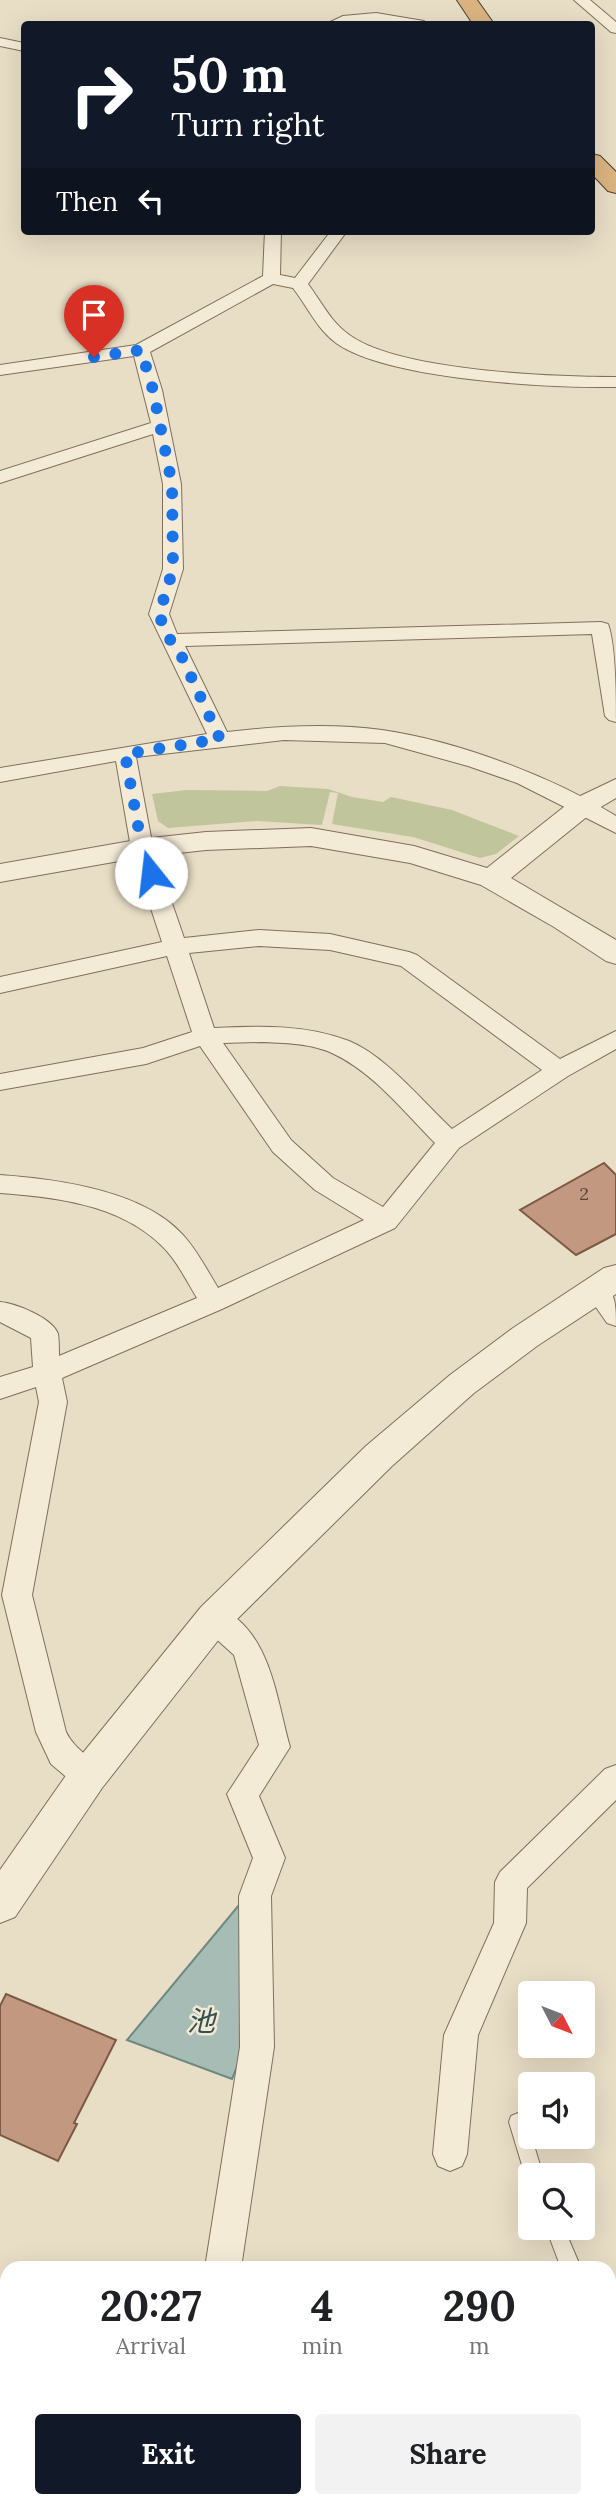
<!DOCTYPE html>
<meta charset="utf-8">
<style>
body{margin:0;font-family:Lora,"Noto Sans JP",serif;background:#f2f2f2;color:#202124;height:100vh;display:flex;flex-direction:column;font-size:26px;white-space:nowrap}
*{box-sizing:border-box;margin:0}
p{font-size:23px;color:#757577}
.icon{flex:none;width:38px;height:38px;fill:none;stroke:currentColor;stroke-width:2;stroke-linecap:round;stroke-linejoin:round}
.map{position:relative;flex:1;overflow:hidden}
.sheet{position:absolute;left:0px;top:2261px;width:616px;height:247px;display:flex;flex-direction:column;background:#fff;border-radius:21px 21px 0 0;box-shadow:0 7px 28px #0002}
.sheet>*{flex:none}
.hud{position:absolute;left:21px;top:21px;width:574px;height:214px;border-radius:7px;box-shadow:0 7px 28px #0002;background:#111827;color:#fff;overflow:hidden}
.needle{width:46px;rotate:132deg}
.buttons{position:absolute;left:518px;top:1981px;display:grid;gap:14px}
.buttons a{display:grid;place-items:center;width:77px;height:77px;border-radius:7px;background:#fff;box-shadow:0 7px 28px #0002;font-size:35px}
.pin{position:absolute;display:grid;place-items:center;width:60px;height:60px;color:#fff;margin:-72px -30px;border-radius:50% 50% 50% 0;rotate:-45deg;box-shadow:0 0 7px #0007}
.pin .icon{rotate:45deg}
.me{position:absolute;width:77px;margin:-38px;rotate:344deg;stroke-linejoin:round;filter:drop-shadow(0 0 5px #0008)}
.turn{display:flex;align-items:center;gap:24px;height:147px;padding:0 35px;font-size:32px}
.turn .icon{width:91px;height:91px;stroke-width:2.5}
.turn b{display:block;font-size:49px;line-height:60px}
.then{display:flex;align-items:center;height:66px;padding:0 35px;background:#0003;gap:14px;font-size:26px}
.eta{display:flex;justify-content:space-evenly;align-items:center;height:119px;text-align:center}
.eta b{font-size:42px;font-weight:700;line-height:49px}
.button{display:flex;gap:14px;margin-top:auto;padding:14px 35px}
.button a{flex:1;height:80px;border-radius:7px;background:#111827;color:#fff;font-size:28px;font-weight:700;line-height:80px;text-align:center}
.button a+a{background:#f2f2f2;color:#202124}
.map>svg:first-child{display:block}
.green{fill:#c1c59b}
.water{fill:#a6bcb5;stroke:#6e8982;stroke-width:2}
.building{fill:#c29980;stroke:#7d5a46;stroke-width:2}
.lines{fill:none;stroke-linecap:round;stroke-linejoin:round}
.service-casing{stroke:#816f5d;stroke-width:2}
.minor-casing{stroke:#816f5d;stroke-width:2}
.tertiary-casing{stroke:#816f5d;stroke-width:2}
.trunk-casing{stroke:#4f3e31;stroke-width:2}
.service{fill:#f4ebd7;fill-rule:evenodd}
.minor{fill:#f4ebd7;fill-rule:evenodd}
.tertiary{fill:#f4ebd7;fill-rule:evenodd}
.trunk{fill:#dab480;fill-rule:evenodd}
.route{stroke:#1a73e8;stroke-width:12;stroke-dasharray:0 21.6}
.labels{text-anchor:middle;dominant-baseline:central;stroke-width:5;stroke-linejoin:round;paint-order:stroke}
.number-label{font-size:18px;fill:#574437}
.near-water-label{font-size:28px;font-style:italic;fill:#31514e;stroke:#f1e7d4}
</style>
<div class="map">
<svg width="616" height="2507" viewBox="0 0 616 2507">
<rect width="100%" height="100%" fill="#e8ddc5"/>
<path class="green" d="M280,786L328,789L352,797L383,802L391,797L452,810L519,836L496,854L480,858L413,837L332,824L338,793L330,792L322,825L257,821L168,828L158,821L152,794L187,790L267,791Z"/>
<path class="water" d="M244,1899L246,2045L232,2079L127,2040Z"/>
<path class="building" d="M604,1163L616,1175V1234L576,1255L520,1210Z
M6,1994L116,2040L74,2123L77,2124L58,2161L0,2135V2006Z
M47,2501H342L346,2507H38Z"/>
<g class="lines">
<defs>
<path id="service" d="M518,2113L525,2116L527,2122L543,2175H530V2183L525,2175L509,2122L511,2116Z
M546,2228H564L581,2268H561Z
M609,2321L616,2324V2349L609,2346Z
M609,2471L616,2474V2501L609,2498Z"/>
<path id="minor" d="M574,0H590L616,22V33L611,32Z
M376,13L424,21L426,24L376,22L326,24L343,16Z
M0,38L24,43V51L0,46Z
M265,231H281L280,275L295,278L331,231H347L308,284C321,301 330,321 348,334C396,371 554,377 616,377V387C551,388 388,380 336,343C317,329 307,306 293,288L273,284L150,352L162,390L181,484L183,569L169,614L177,634L601,622L608,624C616,645 616,697 616,722L609,720L605,716L592,634L185,646L227,732C277,726 332,723 382,730C458,741 550,776 616,816V833L517,783L468,766L385,743L284,740L136,757L153,848L184,938L259,930L330,934L409,952L417,955L560,1059L616,1031V1049L568,1076L459,1148L395,1228L222,1309L62,1378L67,1402L32,1595L66,1732C75,1751 95,1758 104,1776L99,1786L88,1790L77,1786L51,1764L36,1732L2,1595L39,1402L36,1387L0,1399V1377L33,1367L31,1338L0,1322V1302C15,1303 53,1318 58,1334C59,1340 59,1349 59,1356L197,1298C186,1280 176,1259 161,1245C119,1204 54,1197 0,1193V1175C56,1179 142,1190 182,1234C197,1250 207,1270 218,1288L364,1220L315,1190L273,1152L200,1046L146,1064L0,1090V1074L143,1048L192,1032L167,956L0,993V977L162,942L131,848L116,761L0,782V768L207,734L149,614L163,569V484L153,434L0,483V471L151,423L134,356L0,375V365L136,345L263,276ZM259,946L330,950L401,966L542,1070L452,1129C422,1101 386,1056 349,1041C306,1024 259,1026 214,1028L189,953ZM260,1042C284,1043 312,1043 334,1054C374,1073 405,1113 435,1143L383,1207L333,1178L291,1140L223,1043Z
M597,1280C616,1287 616,1306 616,1326L607,1323L584,1290L588,1283Z
M214,1606C270,1625 276,1698 290,1747L259,1796L285,1858L271,1896L274,2047L241,2268H205L240,2047L239,1896L253,1858L227,1794L259,1745L234,1655L203,1627L199,1618L203,1609Z
M616,1765V1800L527,1888L526,1923L478,2035L467,2154L462,2166L450,2171L438,2166L433,2154L444,2035L494,1923L495,1882L500,1872L605,1769Z
M0,2284L7,2287V2333L0,2330Z"/>
<path id="tertiary" d="M616,779V798L594,811L511,878L616,940V964L606,961L554,927L481,885L410,863L311,846L206,850L142,857L0,882V864L142,839L206,832L311,828L414,846L487,868L574,799Z
M616,1265V1294L537,1346L474,1393L392,1466L227,1629L102,1788L15,1917L0,1923V1870L74,1764L201,1607L366,1446L450,1375L513,1328L604,1268Z"/>
<path id="trunk" d="M457,0H477L494,24H473Z
M592,154L600,156L616,172V193L608,191L592,174Z"/>
</defs>
<use href="#service" class="service-casing"/>
<use href="#minor" class="minor-casing"/>
<use href="#tertiary" class="tertiary-casing"/>
<use href="#trunk" class="trunk-casing"/>
<use href="#service" class="service"/>
<use href="#minor" class="minor"/>
<use href="#tertiary" class="tertiary"/>
<use href="#trunk" class="trunk"/>
</g>
<g class="lines">
<path class="route" d="M94,357L141,350L153,390L172,484L173,569L159,614L166,634L180,653L220,739L125,754L142,848L151,873"/>
</g>
<g class="labels">
<g class="number-label">
<text x="584" y="1193">2</text>
</g>
<g class="near-water-label">
<text x="201" y="2021">池</text>
</g>
</g>
</svg>
<div class="buttons">
<a><svg class="needle" viewBox="-14 -14 28 28"><path d="M0-13l5 13h-10z" fill="#e53935"/><path d="M0 13l5-13h-10z" fill="#757577"/></svg></a>
<a><svg class="icon" aria-label="sound" viewBox="0 0 24 24"><path d="M4 9h4l5-4v14l-5-4H4zM17 9q2 3 0 6"/></svg></a>
<a><svg class="icon" aria-label="search" viewBox="0 0 24 24"><circle cx="10" cy="10" r="6"/><path d="M15 15l6 6"/></svg></a>
</div>
<div class="pin" style="left:94px;top:357px;background:#d93025"><svg class="icon" aria-label="arrive" viewBox="0 0 24 24"><path d="M6 21V4h12l-3 4 3 4H6"/></svg></div>
<svg class="me" style="left:151px;top:873px" viewBox="-20 -20 40 40"><circle r="19" fill="#fff"/><path d="M0-13L10 11 0 6-10 11z" fill="#1a73e8"/></svg>
<div class="hud">
<div class="turn"><svg class="icon" aria-label="right" viewBox="0 0 24 24"><path d="M7 20v-9h11M14 6l5 5-5 5"/></svg><div><b>50 m</b>Turn right</div></div>
<div class="then">Then<svg class="icon" aria-label="left" viewBox="0 0 24 24"><path d="M17 20v-9H6M10 6l-5 5 5 5"/></svg></div>
</div>
<section class="sheet">
<div class="eta">
<div><b>20:27</b><p>Arrival</p></div>
<div><b>4</b><p>min</p></div>
<div><b>290</b><p>m</p></div>
</div>
<div class="button"><a>Exit</a><a>Share</a></div>
</section>
</div>
